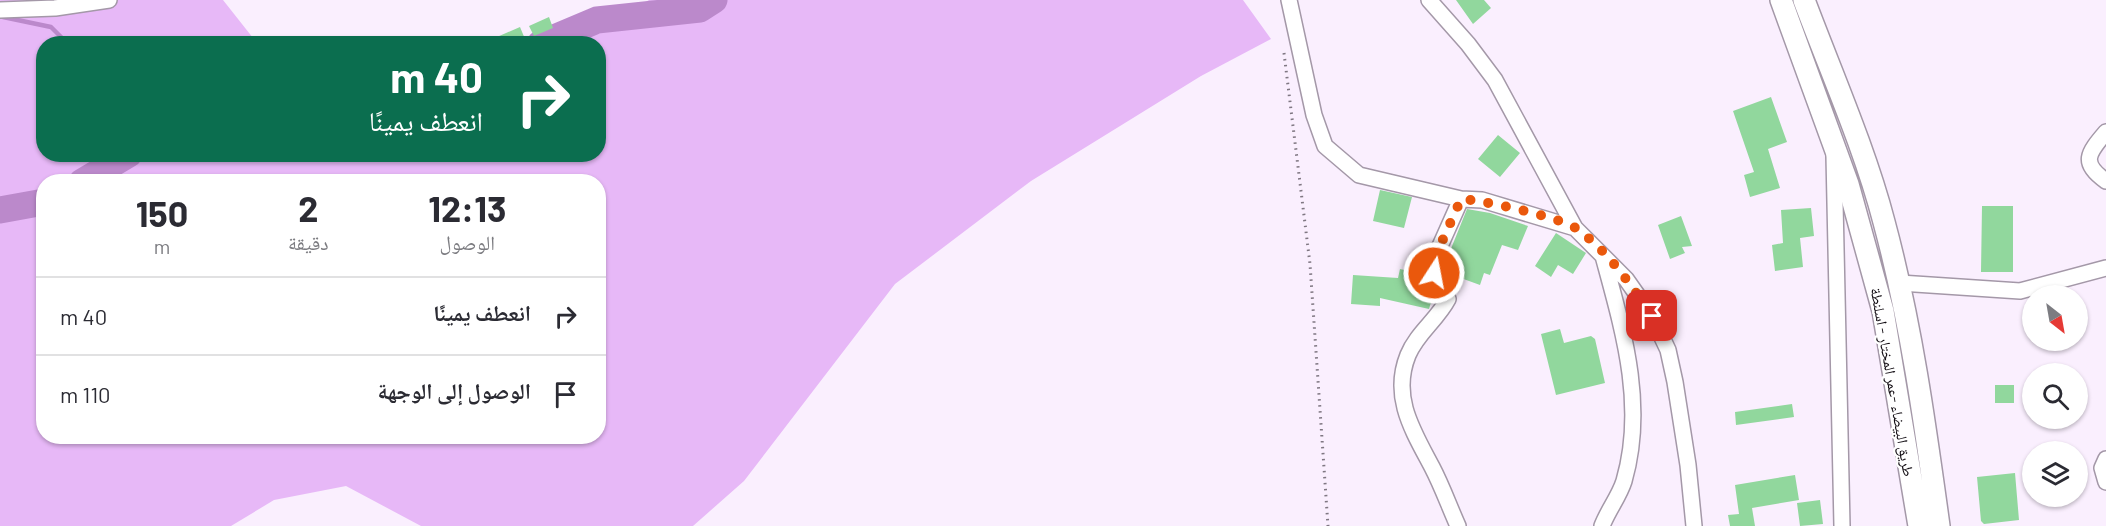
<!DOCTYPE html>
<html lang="ar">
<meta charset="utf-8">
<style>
body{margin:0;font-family:Barlow,"Noto Naskh Arabic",sans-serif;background:#f2f2f3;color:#2b2b33;direction:rtl;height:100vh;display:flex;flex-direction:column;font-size:22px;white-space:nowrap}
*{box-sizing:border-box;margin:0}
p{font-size:20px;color:#7c7c81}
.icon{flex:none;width:33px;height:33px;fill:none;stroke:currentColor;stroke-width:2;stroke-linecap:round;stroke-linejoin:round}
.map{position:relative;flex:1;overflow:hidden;direction:ltr}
.drawer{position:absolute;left:36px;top:174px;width:570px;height:270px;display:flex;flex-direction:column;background:#fff;border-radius:24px;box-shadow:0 2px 4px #0004;direction:rtl}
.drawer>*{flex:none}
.guide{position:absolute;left:36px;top:36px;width:570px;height:126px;border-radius:24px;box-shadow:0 2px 4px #0004;direction:rtl;background:#0b6e4f;color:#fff;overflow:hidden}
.needle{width:39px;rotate:149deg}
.fabs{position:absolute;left:2022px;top:285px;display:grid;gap:12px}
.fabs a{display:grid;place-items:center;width:66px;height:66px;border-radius:50%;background:#fff;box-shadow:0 2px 4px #0004;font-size:30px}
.pin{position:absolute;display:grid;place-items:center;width:51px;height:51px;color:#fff;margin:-26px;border-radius:12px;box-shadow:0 3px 9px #0006}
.me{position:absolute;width:66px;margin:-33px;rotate:11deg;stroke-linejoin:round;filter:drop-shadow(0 0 4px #0008)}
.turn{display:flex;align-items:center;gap:21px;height:126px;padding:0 24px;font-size:27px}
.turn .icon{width:78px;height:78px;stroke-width:2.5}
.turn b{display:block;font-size:42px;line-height:51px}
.eta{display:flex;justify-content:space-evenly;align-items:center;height:102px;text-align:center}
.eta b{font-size:36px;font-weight:700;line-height:42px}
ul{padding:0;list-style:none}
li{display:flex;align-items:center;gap:18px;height:78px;padding:0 24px;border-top:2px solid #e1e1e2}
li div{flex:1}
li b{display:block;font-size:22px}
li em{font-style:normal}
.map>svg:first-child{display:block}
.green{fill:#e7b8f7;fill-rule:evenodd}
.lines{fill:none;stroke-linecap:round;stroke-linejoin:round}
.stream{stroke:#bb89cb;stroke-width:4.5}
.river{stroke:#bb89cb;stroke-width:27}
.building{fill:#91d79d}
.street-casing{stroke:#a498a8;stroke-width:18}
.secondary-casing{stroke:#a498a8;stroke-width:24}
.path{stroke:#7f7782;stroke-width:3;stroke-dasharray:1.5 4.5;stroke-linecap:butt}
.street{stroke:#fff;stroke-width:15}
.secondary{stroke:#fff;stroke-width:21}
.route{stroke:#ea580c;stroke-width:10;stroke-dasharray:0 18}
.labels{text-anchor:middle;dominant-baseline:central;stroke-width:4.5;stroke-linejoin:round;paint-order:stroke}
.street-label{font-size:15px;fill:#110c12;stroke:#fff}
</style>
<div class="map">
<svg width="2106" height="526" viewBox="0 0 2106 526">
<rect width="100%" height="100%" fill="#faeffe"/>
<path class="green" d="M0,0H223L257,43L44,44V154H598V44L577,43L649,0H1243L1271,39L1201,76L1031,181L895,284L744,481L693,526H421L346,486L274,500L231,526H0ZM44,182H598V436H44Z"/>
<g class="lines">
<path class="stream" d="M3,17L51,27L68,44"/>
<path class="river" d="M540,44L597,20L700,9L714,0
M82,182L129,154
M0,210L44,202"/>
</g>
<path class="building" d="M1456,0H1484L1491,8L1473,24Z
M549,17L553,28L534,36L529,26Z
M520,27L525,39L514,44H481Z
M1771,97L1787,142L1768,149L1780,188L1750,197L1744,175L1754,172L1733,111Z
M1498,135L1520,153L1500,177L1478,159Z
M1380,190L1412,197L1404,228L1373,221Z
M1982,206H2013V272H1981Z
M1811,208L1814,236L1800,238L1803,267L1775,271L1772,245L1783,243L1781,210Z
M1467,209L1490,213L1528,226L1518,250L1502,245L1490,275L1484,273L1480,285L1447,273L1444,266Z
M1681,216L1692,246L1682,247L1685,253L1670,259L1658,225Z
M1556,233L1586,253L1573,274L1558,265L1551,277L1535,266Z
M1400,269L1426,275L1434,292L1429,309L1380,298V306L1351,304L1353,275L1398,278Z
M1560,329L1564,343L1591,336L1595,339L1605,383L1556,395L1541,334Z
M1995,385H2014V403H1995Z
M1792,404L1794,417L1736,425L1735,412Z
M2015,473L2019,520L1984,524L1981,521L1977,477Z
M1795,475L1799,500L1752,508L1755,526H1730L1728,515L1739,514L1735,485Z
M1820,500L1823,524L1800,526L1797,503Z"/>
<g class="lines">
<defs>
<path id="street" d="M1289,0L1314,115L1325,146L1359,175L1461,199
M1429,0L1468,44L1495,80L1575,228L1626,279L1652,316L1668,350L1675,382L1688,465L1694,526
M0,10L55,8L109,0
M2106,132C2088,153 2080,163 2106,181
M1834,156L1842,526
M1900,283L2020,291L2106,268
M2106,459L2102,468L2106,482
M1458,526C1449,506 1442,486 1432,467C1413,431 1391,397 1408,355C1417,333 1437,320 1448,299L1432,264L1461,199L1482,200L1575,228
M1602,526C1608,510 1619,497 1624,481C1646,405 1623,330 1603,256"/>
<path id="secondary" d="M1781,0L1848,184L1883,311L1919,526
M1804,0C1831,72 1865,149 1884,222C1911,322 1925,424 1939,526"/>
</defs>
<use href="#street" class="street-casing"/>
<use href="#secondary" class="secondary-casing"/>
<path class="path" d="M1284,53L1310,264L1328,526"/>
<use href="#street" class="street"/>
<use href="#secondary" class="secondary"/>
</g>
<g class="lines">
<path class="route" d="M1434,273L1432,264L1461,199C1482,200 1560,217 1577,229C1608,251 1631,285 1652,316"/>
</g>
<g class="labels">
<g class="street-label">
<text transform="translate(1893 382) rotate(80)">طريق البيضاء -عمر المختار - اسلنطة</text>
</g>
</g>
</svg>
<div class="fabs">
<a><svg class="needle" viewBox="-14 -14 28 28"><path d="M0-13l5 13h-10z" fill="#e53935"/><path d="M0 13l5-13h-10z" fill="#7c7c81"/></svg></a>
<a><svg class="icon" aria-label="search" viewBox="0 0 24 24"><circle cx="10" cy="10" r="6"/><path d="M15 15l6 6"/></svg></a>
<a><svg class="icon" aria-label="layers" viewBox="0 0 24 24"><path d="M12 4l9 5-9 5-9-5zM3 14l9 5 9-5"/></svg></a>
</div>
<div class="pin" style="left:1652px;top:316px;background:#d93025"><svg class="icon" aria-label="arrive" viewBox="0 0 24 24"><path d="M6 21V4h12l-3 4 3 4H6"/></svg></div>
<svg class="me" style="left:1434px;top:273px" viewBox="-20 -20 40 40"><circle r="17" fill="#ea580c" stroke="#fff" stroke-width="3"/><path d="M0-11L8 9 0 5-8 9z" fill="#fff"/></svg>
<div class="guide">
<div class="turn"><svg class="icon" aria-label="right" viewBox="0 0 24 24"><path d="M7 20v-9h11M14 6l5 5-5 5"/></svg><div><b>40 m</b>انعطف يمينًا</div></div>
</div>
<section class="drawer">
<div class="eta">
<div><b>12:13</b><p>الوصول</p></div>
<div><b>2</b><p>دقيقة</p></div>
<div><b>150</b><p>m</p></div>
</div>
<ul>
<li><svg class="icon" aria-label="right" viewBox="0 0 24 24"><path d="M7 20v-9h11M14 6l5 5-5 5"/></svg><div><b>انعطف يمينًا</b></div><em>40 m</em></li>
<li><svg class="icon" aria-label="arrive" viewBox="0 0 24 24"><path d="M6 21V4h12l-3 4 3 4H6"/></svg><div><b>الوصول إلى الوجهة</b></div><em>110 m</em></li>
</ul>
</section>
</div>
